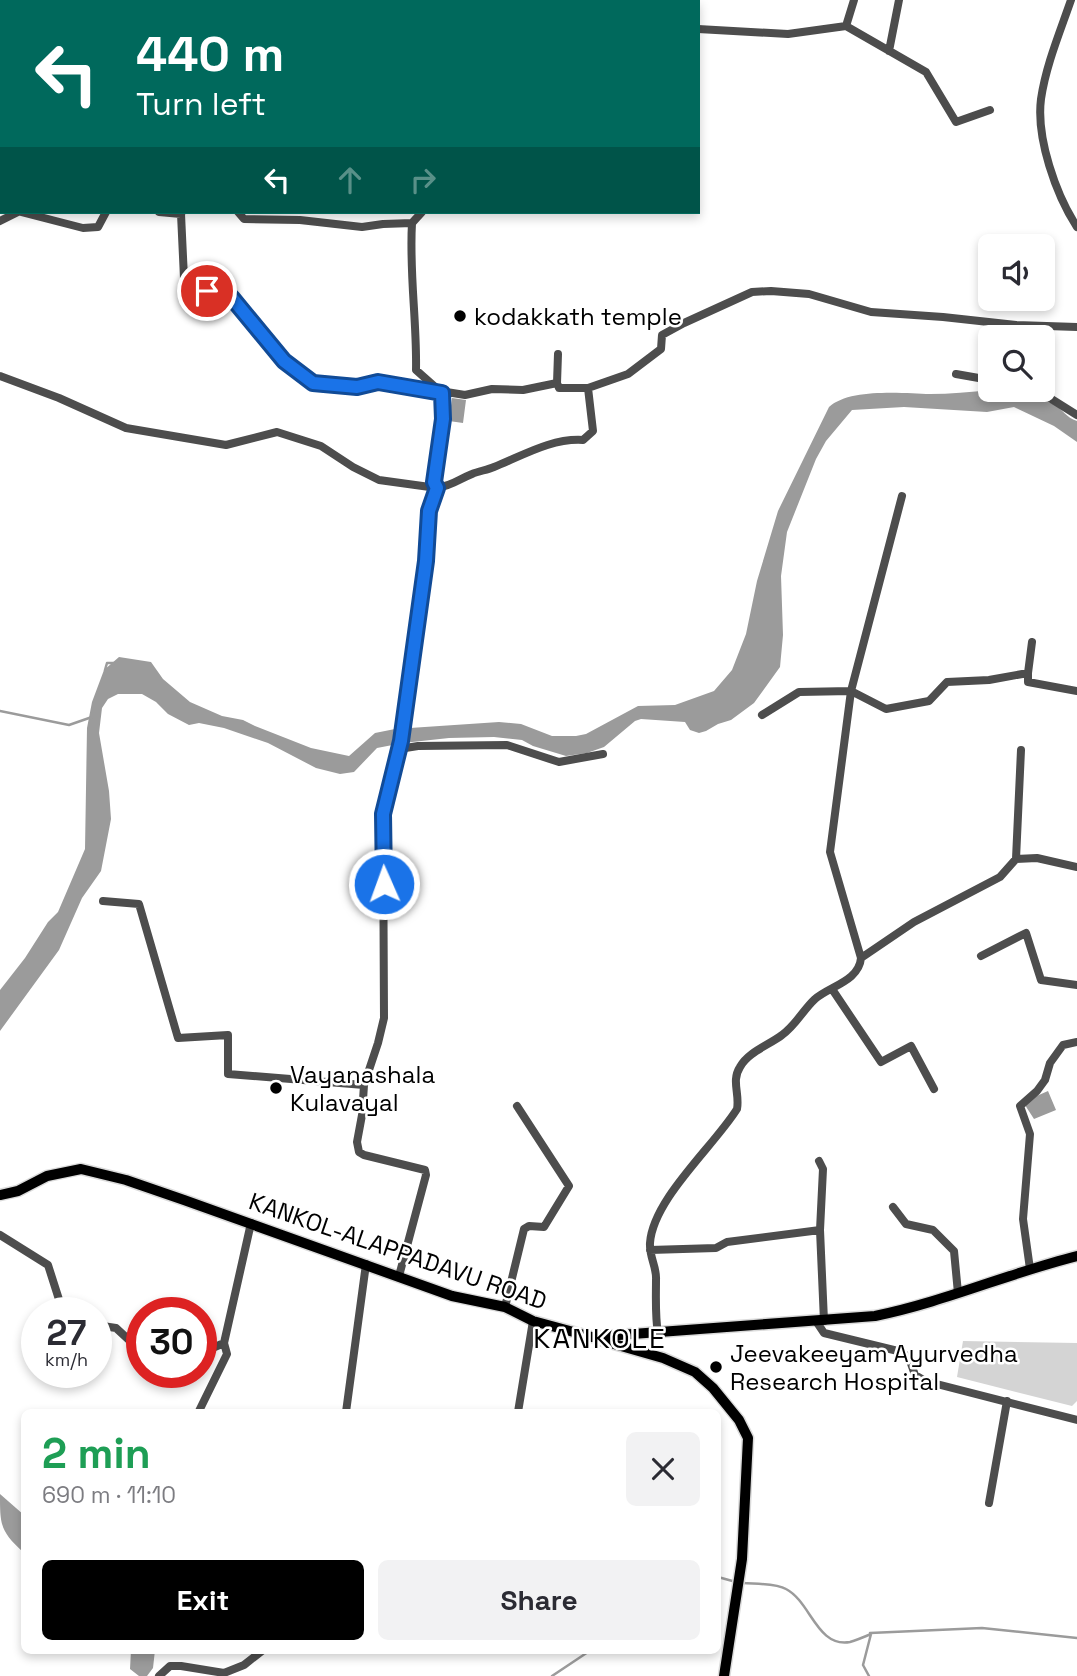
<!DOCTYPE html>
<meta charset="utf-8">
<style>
body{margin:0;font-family:"Space Grotesk",sans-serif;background:#f2f2f3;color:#2b2b33;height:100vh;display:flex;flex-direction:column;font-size:26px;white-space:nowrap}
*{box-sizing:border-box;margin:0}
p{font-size:23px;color:#7c7c81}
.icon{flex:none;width:38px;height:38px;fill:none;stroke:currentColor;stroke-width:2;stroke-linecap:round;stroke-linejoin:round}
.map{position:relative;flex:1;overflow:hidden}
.side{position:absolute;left:21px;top:1409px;width:700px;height:245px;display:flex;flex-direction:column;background:#fff;border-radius:10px;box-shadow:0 4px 10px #0003}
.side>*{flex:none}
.top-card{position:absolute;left:0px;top:0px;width:700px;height:214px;box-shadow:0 4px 10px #0003;background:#00695c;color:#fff;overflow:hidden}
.fabs{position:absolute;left:978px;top:234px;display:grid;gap:14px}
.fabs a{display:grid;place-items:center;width:77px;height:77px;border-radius:10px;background:#fff;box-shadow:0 4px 10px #0003;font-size:35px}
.speed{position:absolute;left:21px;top:1297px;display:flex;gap:14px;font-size:35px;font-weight:700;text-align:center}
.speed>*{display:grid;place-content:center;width:91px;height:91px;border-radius:50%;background:#fff;box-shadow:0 4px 10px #0003;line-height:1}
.speed small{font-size:18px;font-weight:400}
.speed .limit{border:10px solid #d22;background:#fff;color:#111}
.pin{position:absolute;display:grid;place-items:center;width:60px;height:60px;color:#fff;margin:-30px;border:4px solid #fff;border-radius:50%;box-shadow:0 2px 7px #0007}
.me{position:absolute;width:77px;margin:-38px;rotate:358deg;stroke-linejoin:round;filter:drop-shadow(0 0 5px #0008)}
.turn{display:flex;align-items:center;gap:24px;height:147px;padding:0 21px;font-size:32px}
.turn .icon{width:91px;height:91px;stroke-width:2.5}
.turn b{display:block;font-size:49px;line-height:60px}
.lanes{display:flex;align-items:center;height:66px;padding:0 21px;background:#0003;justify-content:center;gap:35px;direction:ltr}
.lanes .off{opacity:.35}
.round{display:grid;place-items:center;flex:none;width:74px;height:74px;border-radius:10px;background:#f2f2f3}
.summary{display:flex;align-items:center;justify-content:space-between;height:119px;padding:0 21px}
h1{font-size:42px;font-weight:700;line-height:52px;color:#1e9e55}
.action{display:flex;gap:14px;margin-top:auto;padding:14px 21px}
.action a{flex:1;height:80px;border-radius:10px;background:#000;color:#fff;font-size:28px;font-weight:700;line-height:80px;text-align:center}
.action a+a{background:#f2f2f3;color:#2b2b33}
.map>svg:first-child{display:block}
.green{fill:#d4d4d4}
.water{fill:#9b9b9b}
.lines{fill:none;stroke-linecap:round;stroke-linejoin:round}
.stream{stroke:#9b9b9b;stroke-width:2.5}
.major-casing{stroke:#dbdbdb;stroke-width:13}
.minor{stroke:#4d4d4d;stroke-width:8}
.major{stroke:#000;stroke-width:10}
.route-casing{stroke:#114b97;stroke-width:18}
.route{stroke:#1a73e8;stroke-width:12}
.poi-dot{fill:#000;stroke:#fff;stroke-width:2.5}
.labels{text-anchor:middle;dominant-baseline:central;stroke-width:5;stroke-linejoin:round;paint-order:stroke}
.poi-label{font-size:24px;fill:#000;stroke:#fff;text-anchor:start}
.street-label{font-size:24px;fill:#000;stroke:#fff}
.quarter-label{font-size:28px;letter-spacing:2px;fill:#000;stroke:#fff}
</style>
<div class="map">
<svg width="1077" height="1676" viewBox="0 0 1077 1676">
<rect width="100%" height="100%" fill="#fff"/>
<path class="green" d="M963,1341L1077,1343V1401L1072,1406L957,1377Z"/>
<path class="water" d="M991,390C1012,391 1034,395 1053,404C1063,409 1066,418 1077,421V442L1054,426L1014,407L987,412L904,407L852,410L826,441L816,459L787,532L781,576L783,635L780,667L754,703L731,720L718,724L706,731L699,733L690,730L685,722L641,719L635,721L604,747L587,753L566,756L533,746L522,740L494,737L449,738L403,743L377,748L354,772L340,774L316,768L268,743L224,728L199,723L189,725L168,714L156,702L142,694H118L108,699L102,708L99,733L109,791L111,819L101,871L82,898L59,950L0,1031V990L25,958L48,922L58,912L85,849L87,728L92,702L104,670L119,657L151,662L163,679L190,702L222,716L243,720L255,726L311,748L349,756L375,733L395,729L499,722L521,724L552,736H576L586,734L638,706L675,705L714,691L732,670L746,634L757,581L778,511L829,407C849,388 903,393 930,394C950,394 970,392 991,390Z
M452,398L466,400L463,423L449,421Z
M1048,1091L1056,1110L1034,1119L1023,1102Z
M0,1494L24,1515V1553C0,1531 0,1525 0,1494Z
M131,1650H155L153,1668L147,1676H139L130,1669Z"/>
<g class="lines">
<path class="stream" d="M105,670L107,663H114
M0,711L69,725L92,717
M718,1577L736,1582
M743,1583C755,1584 776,1583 786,1589C811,1602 817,1648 850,1642C857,1640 864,1637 871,1634
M870,1633L982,1628L1077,1638
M552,1676L591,1650
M869,1676L863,1665L871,1634"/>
<defs>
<path id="major" d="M0,1195L18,1191L47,1176L81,1169L126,1180L184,1200L452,1296L505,1307L533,1321L592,1337L875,1316C944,1302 1009,1273 1077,1256
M600,1340L663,1358L695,1372L713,1388L739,1420L748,1438L742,1559L724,1676"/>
</defs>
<use href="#major" class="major-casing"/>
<path class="minor" d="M854,0L846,26L926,72L956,122L990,110
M1071,0C1060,32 1046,65 1041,99C1036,138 1056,195 1077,227
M98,2L99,0
M235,2V0
M492,2L493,0
M698,29L788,34L846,26
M889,51L899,0
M21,212L83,228L98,227L106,212
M159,212L181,214L182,212
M238,212L244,219L300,220L362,227L383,224L412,223
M422,212L412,223C409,273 417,321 416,370L442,393L443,419L434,482L437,488C454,485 457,480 472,474C479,471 487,470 494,467C522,456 551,438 583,440L593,431L588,388L628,374L661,349L662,335L684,323L752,292L771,291L809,294L871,312L943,317L1016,325L1077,327
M181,214L184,278L188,287L232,298L284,361L313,383L357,387L378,381L465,395L492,389L523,390L557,383
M0,221L18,212
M558,354L557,383L559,388H588
M956,374L990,380
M0,376L59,398L126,428L226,445L277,432L321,446L353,467L379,480L437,488L429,511L426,561L401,741L383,814L384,1018L378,1043L364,1085L362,1115L357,1142L359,1152L364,1155L425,1170L426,1175L399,1276
M1037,390L1077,415
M1028,673V682L1077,691
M762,715L799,692L851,691L886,709L929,701L947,682L989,680L1028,673L1032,642
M399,749L418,746L507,745L559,762L603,754
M1016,859L1021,750
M103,901L139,904L178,1038L228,1035V1074L364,1085
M981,956L1026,933L1041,980L1077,985
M861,958L830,852L851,691L902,496
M832,989L881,1062L911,1046L934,1089
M819,1161L823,1169L820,1230
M893,1207L906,1224L933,1230L954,1251L958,1293
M0,1235L48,1265L63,1312
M650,1250L716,1248L727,1242L820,1230L824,1321
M1030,1269L1023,1219L1030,1134L1020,1106L1037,1091L1045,1080L1050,1063L1063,1045L1077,1042
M505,1307L524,1229L529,1226L544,1227L569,1186L517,1106
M816,1321L824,1333L902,1352L909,1358L915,1375L925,1381L1077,1420
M96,1325L116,1328L142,1352
M658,1334C655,1315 656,1299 656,1280C657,1267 649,1257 650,1243C653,1199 714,1146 737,1109C740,1094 731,1081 740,1067C748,1052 769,1045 782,1035C796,1025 803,1010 815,999C830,986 859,981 861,958L914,922L1000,877L1016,859L1037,858L1077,867
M201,1353L224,1343L251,1223
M201,1412L199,1411L227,1354L224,1343
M346,1412L366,1264
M518,1412L533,1321
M989,1503L1007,1401
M159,1676L170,1666H181L224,1673L244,1665L263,1650"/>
<use href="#major" class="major"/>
</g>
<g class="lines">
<defs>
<path id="route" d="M207,291L232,298L284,361L313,383L357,387L378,382L442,393L443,419L434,482L437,488L429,511L426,561L401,741L383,814L384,884"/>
</defs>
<use href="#route" class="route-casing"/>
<use href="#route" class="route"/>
</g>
<g class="poi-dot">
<circle cx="460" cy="316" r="7"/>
<circle cx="276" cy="1088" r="7"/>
<circle cx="716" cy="1367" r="7"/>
</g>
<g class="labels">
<g class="poi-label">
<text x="474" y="316">kodakkath temple</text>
<text x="290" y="1074">Vayanashala<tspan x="290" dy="28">Kulavayal</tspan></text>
<text x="730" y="1353">Jeevakeeyam Ayurvedha<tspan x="730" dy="28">Research Hospital</tspan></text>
</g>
<g class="street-label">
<text transform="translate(398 1251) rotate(19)">KANKOL-ALAPPADAVU ROAD</text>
</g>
<g class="quarter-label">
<text x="600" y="1338">KANKOLE</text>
</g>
</g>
</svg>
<div class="fabs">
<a><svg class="icon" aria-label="sound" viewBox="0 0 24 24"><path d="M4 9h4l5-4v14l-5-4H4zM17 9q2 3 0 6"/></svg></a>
<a><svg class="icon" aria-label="search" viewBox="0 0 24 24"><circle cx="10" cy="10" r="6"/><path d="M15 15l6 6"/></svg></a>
</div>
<div class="speed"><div>27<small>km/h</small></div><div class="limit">30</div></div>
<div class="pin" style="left:207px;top:291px;background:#d93025"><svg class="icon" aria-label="arrive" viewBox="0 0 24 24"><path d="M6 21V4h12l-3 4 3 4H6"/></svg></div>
<svg class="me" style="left:384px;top:884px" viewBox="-20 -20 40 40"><circle r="17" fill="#1a73e8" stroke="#fff" stroke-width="3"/><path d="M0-11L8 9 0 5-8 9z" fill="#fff"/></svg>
<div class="top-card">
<div class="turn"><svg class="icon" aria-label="left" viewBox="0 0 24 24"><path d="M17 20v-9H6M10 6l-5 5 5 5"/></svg><div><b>440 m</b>Turn left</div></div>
<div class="lanes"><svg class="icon" aria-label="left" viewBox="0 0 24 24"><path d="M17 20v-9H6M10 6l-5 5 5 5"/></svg><svg class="icon off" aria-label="ahead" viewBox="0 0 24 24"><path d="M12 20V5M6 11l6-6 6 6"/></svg><svg class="icon off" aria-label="right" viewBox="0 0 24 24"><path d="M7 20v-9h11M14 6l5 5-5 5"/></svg></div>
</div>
<section class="side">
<div class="summary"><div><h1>2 min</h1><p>690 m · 11:10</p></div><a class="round"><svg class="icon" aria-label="close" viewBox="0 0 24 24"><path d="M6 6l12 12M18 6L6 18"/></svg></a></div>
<div class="action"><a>Exit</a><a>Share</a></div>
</section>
</div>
